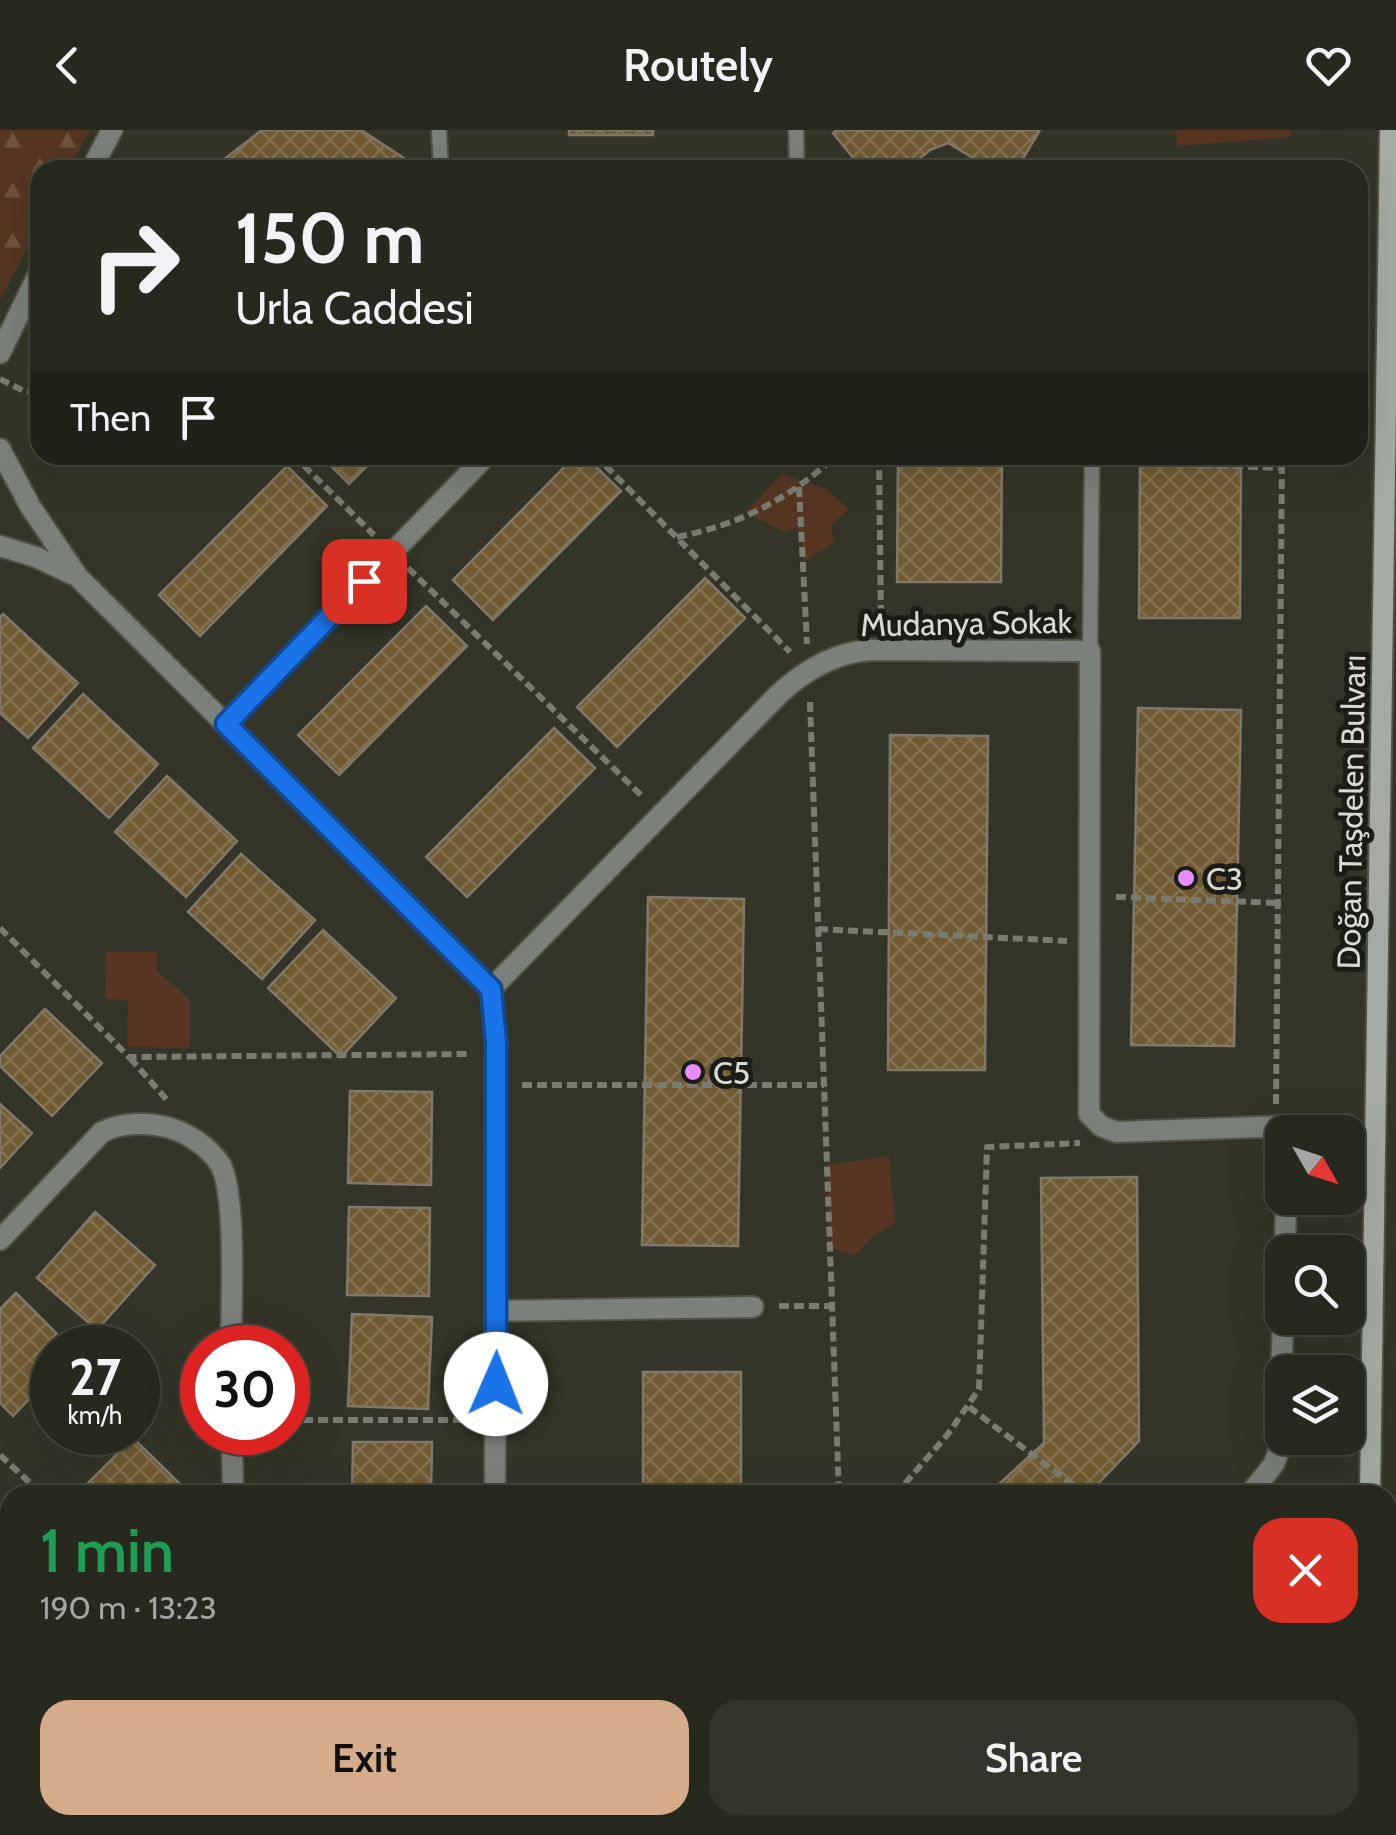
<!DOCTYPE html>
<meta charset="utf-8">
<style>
body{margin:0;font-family:Cabin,sans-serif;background:#33342b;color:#f1f3f6;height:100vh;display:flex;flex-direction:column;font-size:38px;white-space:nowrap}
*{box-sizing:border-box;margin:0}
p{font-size:32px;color:#a4a6a4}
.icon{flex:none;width:55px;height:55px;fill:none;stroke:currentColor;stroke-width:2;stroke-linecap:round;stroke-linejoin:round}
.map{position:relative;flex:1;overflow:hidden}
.details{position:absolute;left:0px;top:1355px;width:1398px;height:350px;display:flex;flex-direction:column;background:#27281e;border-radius:30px 30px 0 0;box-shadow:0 10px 40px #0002,0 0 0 2px #43443c}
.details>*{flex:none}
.hud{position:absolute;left:30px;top:30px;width:1338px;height:305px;border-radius:30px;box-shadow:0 10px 40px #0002,0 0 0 2px #43443c;background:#27281e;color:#f1f3f6;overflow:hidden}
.needle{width:65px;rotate:129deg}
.buttons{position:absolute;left:1265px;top:985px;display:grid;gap:20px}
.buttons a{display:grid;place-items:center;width:100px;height:100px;border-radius:20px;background:#27281e;box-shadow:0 10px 40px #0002,0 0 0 2px #43443c;font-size:50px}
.speed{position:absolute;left:30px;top:1195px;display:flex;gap:20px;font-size:50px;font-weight:700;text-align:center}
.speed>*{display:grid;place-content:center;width:130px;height:130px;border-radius:50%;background:#27281e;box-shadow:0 10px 40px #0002,0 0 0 2px #43443c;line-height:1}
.speed small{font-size:25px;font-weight:400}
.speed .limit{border:15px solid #d22;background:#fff;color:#111}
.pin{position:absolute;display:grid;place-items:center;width:85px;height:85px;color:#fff;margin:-42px;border-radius:20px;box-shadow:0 5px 15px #0006}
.me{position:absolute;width:110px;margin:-55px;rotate:1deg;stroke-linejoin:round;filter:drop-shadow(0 0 8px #0008)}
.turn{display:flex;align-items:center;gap:35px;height:210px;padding:0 40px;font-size:45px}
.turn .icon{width:130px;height:130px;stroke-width:2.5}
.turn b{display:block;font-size:70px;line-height:85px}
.then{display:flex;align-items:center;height:95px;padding:0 40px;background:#0003;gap:20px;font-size:38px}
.round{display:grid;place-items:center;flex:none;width:105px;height:105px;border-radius:30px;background:#33342b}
.summary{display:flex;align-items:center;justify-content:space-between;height:170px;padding:0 40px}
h1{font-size:60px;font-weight:600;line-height:75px;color:#1e9e55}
.primary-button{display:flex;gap:20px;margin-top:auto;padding:20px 40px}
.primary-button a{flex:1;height:115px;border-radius:30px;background:#d6ab8b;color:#111;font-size:40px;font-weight:600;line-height:115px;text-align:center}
.primary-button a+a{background:#33342b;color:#f1f3f6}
header{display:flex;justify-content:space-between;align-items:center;height:130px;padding:0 40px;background:#27281e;font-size:45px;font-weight:600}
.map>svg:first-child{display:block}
.forest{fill:url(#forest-firs)}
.park{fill:#563623}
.building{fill:url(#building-cross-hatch);stroke:#80796b;stroke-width:2.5}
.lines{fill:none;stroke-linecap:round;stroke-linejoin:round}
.lane-casing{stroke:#525347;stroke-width:18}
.street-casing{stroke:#525347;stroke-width:24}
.secondary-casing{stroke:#525347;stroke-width:24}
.path{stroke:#7b7c71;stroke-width:6;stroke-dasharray:10 5;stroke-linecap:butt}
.lane{stroke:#7b807a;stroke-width:14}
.street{stroke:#7b807a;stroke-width:20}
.secondary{stroke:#a3aba2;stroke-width:20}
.route-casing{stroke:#114b97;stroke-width:25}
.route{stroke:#1a73e8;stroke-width:18}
.poi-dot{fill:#ea8dfd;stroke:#1b1c16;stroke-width:4}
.labels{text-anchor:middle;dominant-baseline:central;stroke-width:10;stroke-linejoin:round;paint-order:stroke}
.street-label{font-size:32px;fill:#d9dad2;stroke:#1b1c16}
.poi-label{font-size:32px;fill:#d9dad2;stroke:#1b1c16;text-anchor:start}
</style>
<header><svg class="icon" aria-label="back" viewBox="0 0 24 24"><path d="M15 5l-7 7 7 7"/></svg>Routely<svg class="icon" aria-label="heart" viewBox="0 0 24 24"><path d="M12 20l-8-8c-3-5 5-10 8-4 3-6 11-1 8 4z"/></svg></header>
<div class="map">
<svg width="1396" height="1705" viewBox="0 0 1396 1705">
<defs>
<pattern id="forest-firs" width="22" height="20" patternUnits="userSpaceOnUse" patternTransform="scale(2.5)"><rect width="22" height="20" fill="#563623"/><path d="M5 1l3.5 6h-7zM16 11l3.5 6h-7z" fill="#6e5242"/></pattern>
<pattern id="building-cross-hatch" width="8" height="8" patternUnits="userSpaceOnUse" patternTransform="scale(2.5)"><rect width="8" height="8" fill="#705a33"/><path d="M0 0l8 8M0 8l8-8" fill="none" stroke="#847150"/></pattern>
</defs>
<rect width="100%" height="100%" fill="#343528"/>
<path class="forest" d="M0,0H90L68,40H40V94L0,170Z"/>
<path class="park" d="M1176,0H1291V7L1177,16Z
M782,344L826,359L849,379L831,394L834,413L805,431L798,397L785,402L746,382Z
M106,822H157V841L190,870V918L127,917L128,870L105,869Z
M889,1026L895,1093L874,1105L854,1126L830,1117L827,1035Z"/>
<path class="building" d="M262,0H361L416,36L413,40H210Z
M569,0H653V5H569Z
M837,0H1040L1016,40H993L948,13L930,20L906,40H863L833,3Z
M320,325H378L349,354Z
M576,325H584L621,361L493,490L453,450Z
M898,325H1002L1001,452H897Z
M1140,325H1241L1240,488H1139Z
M287,336L327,376L200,506L159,465Z
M705,448L745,488L617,617L577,577Z
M426,476L467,516L339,645L298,605Z
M3,484L78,553L28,608L0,583V487Z
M83,564L158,634L109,688L33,618Z
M1138,578L1241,580L1234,916L1131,915Z
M554,598L595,638L467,767L426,727Z
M890,605L988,606L985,940H888Z
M167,646L237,711L186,767L115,702Z
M241,724L315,790L262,849L188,782Z
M648,767L744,769L738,1116L642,1115Z
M323,800L396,868L341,927L268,858Z
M45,879L102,933L52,986L0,936V926Z
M350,961L432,962L431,1055L348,1053Z
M0,974L32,1003L0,1038Z
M1137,1047L1139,1311L1087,1365H987L1044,1313L1041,1048Z
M349,1077L430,1078L429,1166L347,1165Z
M95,1082L155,1135L97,1200L37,1148Z
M16,1163L71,1218H52V1245L13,1286L0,1273V1179Z
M352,1184L432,1187L428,1279L348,1276Z
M643,1242H741V1365H643Z
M133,1308L179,1353L166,1365H76Z
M353,1312H432L431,1365H352Z
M10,1417V1514L0,1503V1427Z
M271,1695H359V1705H271Z
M884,1695H980V1705H883Z"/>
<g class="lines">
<defs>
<path id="lane" d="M439,0L441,40
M796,0L797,35
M1090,521L1092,325"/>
<path id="street" d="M91,40L112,0
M0,223L40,141
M0,319L30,376L78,447L491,859L496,911L495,1365
M0,416L36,427L72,444
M226,594L487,325
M491,859L779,564C805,540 834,523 869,520L1090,521L1089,984L1101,996L1116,1002L1288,996V1002
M0,1110L102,1002C122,992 150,992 170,998C189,1004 209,1017 220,1034C237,1062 231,1178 231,1218
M1285,1122L1286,1068
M497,1181L753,1177
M232,1302L233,1365
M1249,1365L1274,1334L1279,1320L1283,1188
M0,1610L10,1600
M496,1695V1705
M1231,1695L1232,1705"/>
<path id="secondary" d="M1370,1365L1390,0
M1364,1705V1695"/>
</defs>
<use href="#lane" class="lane-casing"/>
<use href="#street" class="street-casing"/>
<use href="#secondary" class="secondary-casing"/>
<path class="path" d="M0,249L24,261L40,263
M293,325L374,405
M595,325L790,522
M879,325L881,494
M1113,332L1282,338
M799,357L807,514
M677,407C740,395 790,368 837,325
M408,438L643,667
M810,572L839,1365
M1116,767L1278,773
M0,798L129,927L470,924
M818,799L1067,811
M130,928L168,971
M522,955H824
M1276,974L1282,325
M779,1176H832
M969,1277L1086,1365
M288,1290H469
M0,1325L43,1365
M895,1365L948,1304L979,1259L987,1017L1080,1013
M209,1695V1705
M835,1705V1695"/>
<use href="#lane" class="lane"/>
<use href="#street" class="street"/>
<use href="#secondary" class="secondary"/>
</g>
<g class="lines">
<defs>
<path id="route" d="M364,451L226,594L491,859L496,912V1254"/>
</defs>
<use href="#route" class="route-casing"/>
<use href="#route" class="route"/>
</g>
<g class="poi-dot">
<circle cx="1186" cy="748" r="10"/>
<circle cx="693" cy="942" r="10"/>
</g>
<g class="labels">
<g class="street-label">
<text transform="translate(966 493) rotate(-1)">Mudanya Sokak</text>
<text transform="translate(1351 682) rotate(-89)">Doğan Taşdelen Bulvarı</text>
</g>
<g class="poi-label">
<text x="1206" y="748">C3</text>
<text x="713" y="942">C5</text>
</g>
</g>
</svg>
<div class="buttons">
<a><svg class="needle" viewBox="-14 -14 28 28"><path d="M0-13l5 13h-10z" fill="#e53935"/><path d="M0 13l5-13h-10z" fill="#a4a6a4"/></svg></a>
<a><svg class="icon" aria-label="search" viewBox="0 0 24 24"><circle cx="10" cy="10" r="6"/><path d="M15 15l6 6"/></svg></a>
<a><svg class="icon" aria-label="layers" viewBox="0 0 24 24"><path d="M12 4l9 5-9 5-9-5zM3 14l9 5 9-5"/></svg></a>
</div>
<div class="speed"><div>27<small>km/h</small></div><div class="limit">30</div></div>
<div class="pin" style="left:364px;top:451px;background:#d93025"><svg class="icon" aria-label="arrive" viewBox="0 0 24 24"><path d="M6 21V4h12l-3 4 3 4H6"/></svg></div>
<svg class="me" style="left:496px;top:1254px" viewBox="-20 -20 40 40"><circle r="19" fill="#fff"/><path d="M0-13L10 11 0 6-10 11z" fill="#1a73e8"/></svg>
<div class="hud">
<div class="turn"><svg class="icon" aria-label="right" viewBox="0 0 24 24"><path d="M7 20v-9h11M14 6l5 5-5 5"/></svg><div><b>150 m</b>Urla Caddesi</div></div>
<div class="then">Then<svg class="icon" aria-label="arrive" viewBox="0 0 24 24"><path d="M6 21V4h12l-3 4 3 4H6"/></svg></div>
</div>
<section class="details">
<div class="summary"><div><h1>1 min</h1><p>190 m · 13:23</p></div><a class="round" style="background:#d93025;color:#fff"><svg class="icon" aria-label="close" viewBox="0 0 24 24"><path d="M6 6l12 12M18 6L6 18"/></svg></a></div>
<div class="primary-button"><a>Exit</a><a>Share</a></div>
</section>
</div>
